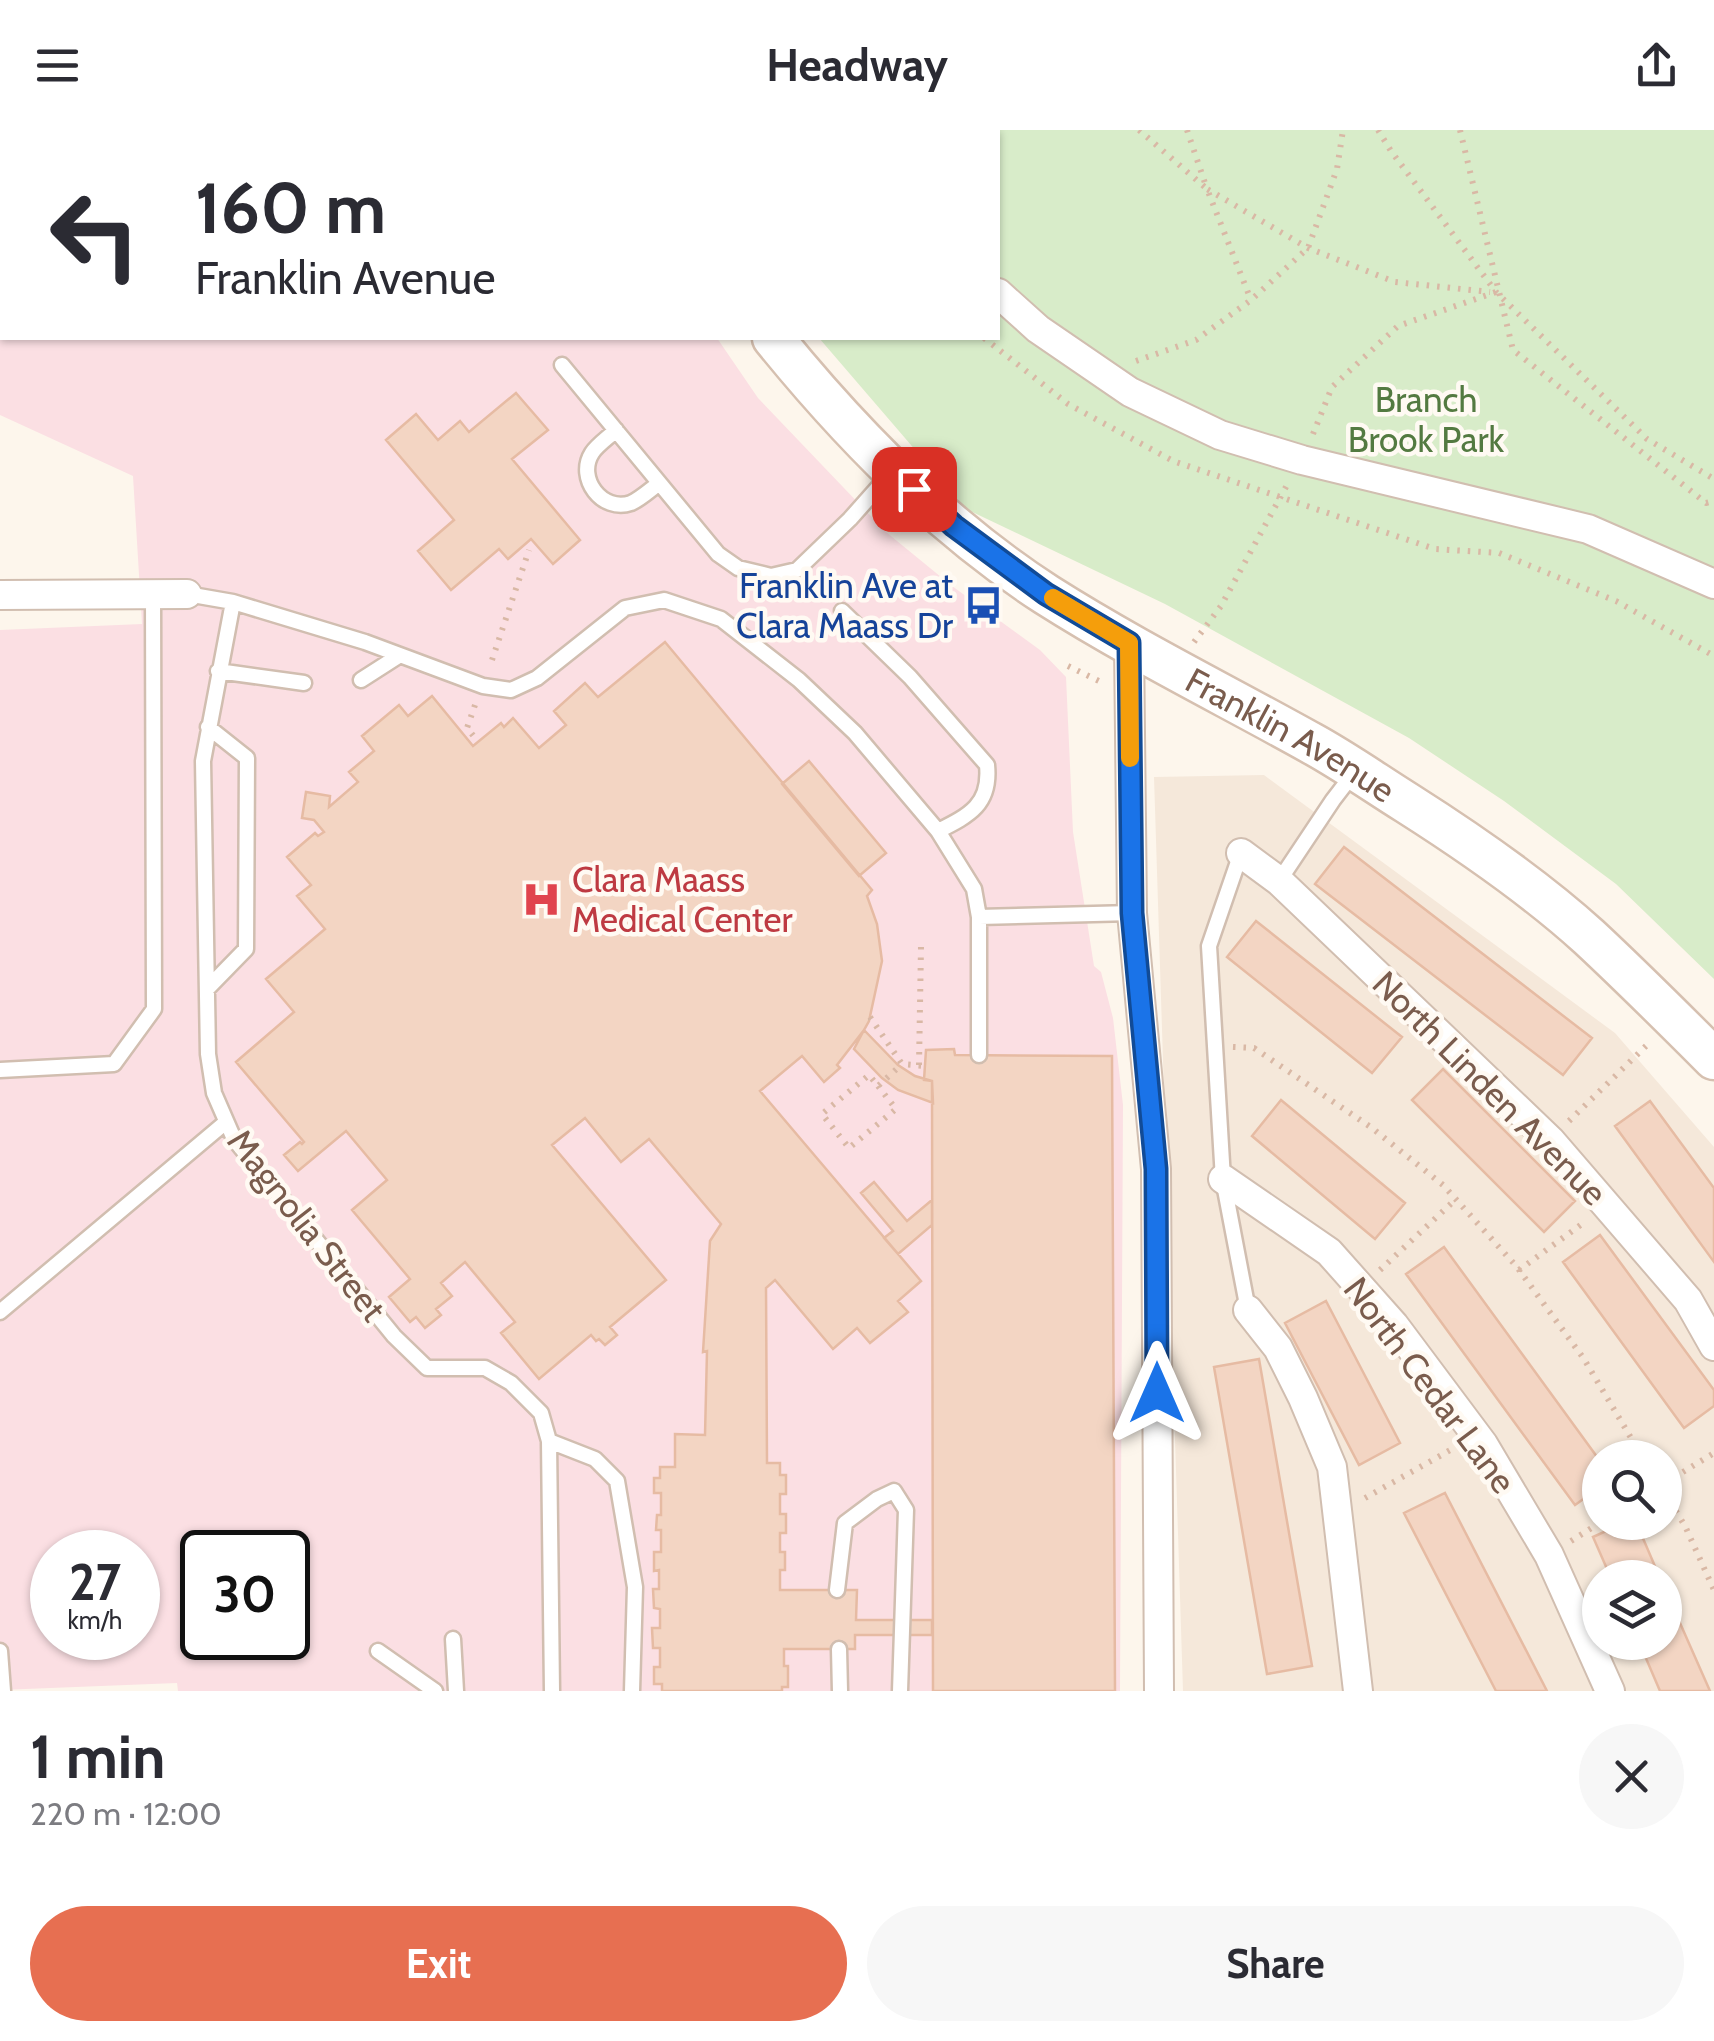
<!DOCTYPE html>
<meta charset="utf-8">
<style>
body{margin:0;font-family:Cabin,sans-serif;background:#f7f7f7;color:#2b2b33;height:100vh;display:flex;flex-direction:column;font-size:38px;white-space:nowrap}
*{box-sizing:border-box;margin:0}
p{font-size:32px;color:#7c7c81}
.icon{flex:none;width:55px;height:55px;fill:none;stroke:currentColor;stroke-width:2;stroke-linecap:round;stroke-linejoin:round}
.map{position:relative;height:1561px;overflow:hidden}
.drawer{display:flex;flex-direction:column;background:#fff;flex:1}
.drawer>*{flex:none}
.banner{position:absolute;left:0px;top:0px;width:1000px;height:210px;box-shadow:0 2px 8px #0004;background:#fff;color:#2b2b33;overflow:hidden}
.tools{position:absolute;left:1582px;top:1310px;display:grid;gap:20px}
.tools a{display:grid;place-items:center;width:100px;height:100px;border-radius:50%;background:#fff;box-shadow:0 2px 8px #0004;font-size:50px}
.speed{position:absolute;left:30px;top:1400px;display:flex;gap:20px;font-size:50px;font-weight:700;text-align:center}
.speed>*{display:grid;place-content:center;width:130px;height:130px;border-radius:50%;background:#fff;box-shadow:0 2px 8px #0004;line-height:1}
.speed small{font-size:25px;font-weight:400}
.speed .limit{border:5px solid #111;border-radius:15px;background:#fff;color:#111}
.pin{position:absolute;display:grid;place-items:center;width:85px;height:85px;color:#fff;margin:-42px;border-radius:20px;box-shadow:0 5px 15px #0006}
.me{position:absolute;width:110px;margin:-55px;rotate:0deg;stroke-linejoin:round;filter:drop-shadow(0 0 8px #0008)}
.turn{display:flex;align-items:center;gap:35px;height:210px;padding:0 30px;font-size:45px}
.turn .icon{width:130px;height:130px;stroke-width:2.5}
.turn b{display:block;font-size:70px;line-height:85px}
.round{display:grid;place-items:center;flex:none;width:105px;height:105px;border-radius:52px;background:#f7f7f7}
.overview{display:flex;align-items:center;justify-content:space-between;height:170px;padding:0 30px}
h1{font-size:60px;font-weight:800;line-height:75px}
.cta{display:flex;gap:20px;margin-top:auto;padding:20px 30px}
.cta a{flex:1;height:115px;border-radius:60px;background:#e76f51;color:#fff;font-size:40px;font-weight:800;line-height:115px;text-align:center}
.cta a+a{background:#f7f7f7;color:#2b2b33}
header{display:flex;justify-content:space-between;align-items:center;height:130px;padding:0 30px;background:#fff;font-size:45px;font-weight:800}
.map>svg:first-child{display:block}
.residential{fill:#f5e8da;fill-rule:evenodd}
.medical{fill:#fbdfe3;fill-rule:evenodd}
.green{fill:#d8ecc9}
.building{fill:#f3d5c3;stroke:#e6bba3;stroke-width:2.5}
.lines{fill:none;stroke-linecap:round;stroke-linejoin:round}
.service-casing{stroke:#d1beb0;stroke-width:19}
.minor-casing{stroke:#d1beb0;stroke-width:32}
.secondary-casing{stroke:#d6c0b0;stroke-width:45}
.path{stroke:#d9b8a5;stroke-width:6;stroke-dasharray:2.5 8;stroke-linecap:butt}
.service{stroke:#fff;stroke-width:14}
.minor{stroke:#fff;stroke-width:28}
.secondary{stroke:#fff;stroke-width:40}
.route-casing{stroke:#114b97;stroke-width:25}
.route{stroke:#1a73e8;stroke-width:18}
.slow{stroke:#f59e0b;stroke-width:18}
.labels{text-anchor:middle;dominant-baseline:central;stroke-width:9;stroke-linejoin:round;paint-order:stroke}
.park-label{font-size:35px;fill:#537a41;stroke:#fffaf3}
.transit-label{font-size:35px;fill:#164399;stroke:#fffaf3;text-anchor:end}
.street-label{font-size:35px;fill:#7a5c4d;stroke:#fffaf3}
.health-label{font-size:35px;fill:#be3a42;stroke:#fffaf3;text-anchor:start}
</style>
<header><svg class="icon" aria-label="menu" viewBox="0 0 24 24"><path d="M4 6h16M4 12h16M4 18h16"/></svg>Headway<svg class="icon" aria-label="share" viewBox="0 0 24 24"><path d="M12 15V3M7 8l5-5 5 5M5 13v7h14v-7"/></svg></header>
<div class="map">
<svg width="1714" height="1561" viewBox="0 0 1714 1561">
<rect width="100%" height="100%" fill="#fdf6ec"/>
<path class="residential" d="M1264,645L1615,903L1714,1017V1561H1183L1154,647ZM1600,1328H1665V1392H1600ZM1600,1448H1665V1512H1600Z"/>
<path class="medical" d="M0,27H2V208H717L758,268L886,402L952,456L1040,520L1066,547L1073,702L1094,836L1101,842L1113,888L1123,975L1120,1561H178L177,1553L0,1560V500L142,494L133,346L0,285ZM52,1422H138V1508H52ZM202,1422H288V1508H202Z"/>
<path class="green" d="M700,0H1714V849L1616,754L1504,671L1409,608L1165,474L966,379L819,208H998V2H701Z"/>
<path class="building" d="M516,263L548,300L512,329L580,410L553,434L531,409L508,429L499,419L451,460L418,421L454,390L386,310L416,284L438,310L460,291L469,302Z
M665,512L872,760L867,766L877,794L882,831L869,891L864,900L837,935L840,938L824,952L802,926L760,961L921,1151L898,1171L908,1182L870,1213L857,1198L833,1219L775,1150L766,1158L767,1333H780V1345H786V1364H780V1384H786V1403H780V1422H785V1440H780V1460H857L856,1490H932V1505H855V1519H784V1536H788V1557H782V1561H662V1554H654V1537H660V1518H653L652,1498H660V1479L654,1478L653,1459H659V1440L654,1441V1422H661V1400H656L657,1385H661V1363H654V1348H660V1337H675V1304L705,1305L707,1221L703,1222L710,1111L721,1094L649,1009L621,1032L585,988L552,1015L666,1150L610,1197L617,1205L605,1215L599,1209L596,1211L591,1205L539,1249L501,1203L515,1192L465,1132L441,1153L452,1166L436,1179L441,1185L425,1198L416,1187L410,1192L389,1167L410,1149L352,1080L387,1050L346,1001L298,1041L284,1025L300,1012L302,1014L304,1012L236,932L294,882L266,849L325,799L297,766L311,755L287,727L315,703L318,706L324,702L314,690L302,688L306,662L330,666L329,677L358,652L349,642L374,621L362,606L399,575L408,586L432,566L473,616L501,593L504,597L513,588L539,618L566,595L554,581L585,553L598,567Z
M809,631L886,723L859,746L782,654Z
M1344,717L1592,908L1563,945L1315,754Z
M1256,791L1402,907L1372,943L1227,827Z
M864,900L898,935L915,946L932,951L933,973L898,960L882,948L854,919Z
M954,919L955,925L1112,926L1115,1561H933L932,951L924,950L926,920Z
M1443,939L1575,1071L1544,1102L1412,970Z
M1281,970L1405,1073L1375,1109L1252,1006Z
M1650,971L1714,1058V1132L1615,996Z
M874,1052L907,1091L932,1070V1095L898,1124L884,1108L893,1101L861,1063Z
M1600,1105L1714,1260V1276L1684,1298L1563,1132Z
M1444,1117L1600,1331V1357L1575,1375L1406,1144Z
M1326,1171L1400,1313L1359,1335L1285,1193Z
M1259,1229L1312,1536L1267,1544L1214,1237Z
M1445,1363L1547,1561H1496L1404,1383Z
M1626,1392H1636L1660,1448H1611L1593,1407Z
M1665,1459L1710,1561H1660L1639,1512H1665Z"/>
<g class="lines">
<defs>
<path id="service" d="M562,235L718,424L738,438L771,446L797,440L850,389L890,344
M616,300C609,307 597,315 592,323C576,348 602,383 631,373C640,369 650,360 658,354
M187,464L233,472L365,512L483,556L511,560L537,548L625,478L664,470L721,489L799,550L855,603L938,701L974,759L979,787L1132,783
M233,472L203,631L208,924L214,963L234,1009L394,1206L427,1238H485L511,1253L541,1283L549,1311L552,1561
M842,481L910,547L987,635C991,674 970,685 938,701
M218,541L304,553
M361,550L400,525
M1241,723L1209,816L1223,1049L1248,1180
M1279,751L1333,670L1353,644
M979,787V925
M207,859L246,819L247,628L208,597
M0,940L114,934L154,879L153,464
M0,1182L226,992
M549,1311L595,1329L617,1351L635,1457L632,1561
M837,1460L845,1393L877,1369L894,1361L906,1380L900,1561
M453,1509L456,1561
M839,1519L840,1561
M0,1521L3,1561
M378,1521L435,1561"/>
<path id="minor" d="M891,0L892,2
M998,163L1038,199L1130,262L1220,305L1302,330L1588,399L1714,454
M0,465L187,464
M1129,513L1132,783L1156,1039L1159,1561
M1241,723L1279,751L1550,1010L1688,1170L1714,1216
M1223,1049L1329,1122L1394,1195L1483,1314L1549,1425L1610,1561
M1248,1180L1278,1218L1303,1268L1332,1337L1358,1561"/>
<g id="secondary">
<path d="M667,0L668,2"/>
<path id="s1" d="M773,208C850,303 943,398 1047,465C1132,519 1223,564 1311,613C1344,631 1375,653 1407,673C1470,713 1534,757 1589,807C1632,847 1673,888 1714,929"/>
</g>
</defs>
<use href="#service" class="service-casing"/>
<use href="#minor" class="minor-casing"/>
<use href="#secondary" class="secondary-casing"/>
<path class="path" d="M407,0V2
M839,0L840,2
M1139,0L1207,59L1251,170
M1187,0L1207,59L1308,118L1395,152L1490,162
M1378,0L1391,21L1496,162L1647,309L1714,349
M1460,0L1513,220L1706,373L1714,371
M984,208L1068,274L1173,331L1435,419L1499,423L1616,471L1714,526
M1136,231L1196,210L1251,170L1308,118L1337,39L1343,0
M1313,304L1332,257L1398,196L1496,162
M1194,512L1221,476L1287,355
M492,530L529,420
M1068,536L1101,552
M475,575L467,598L476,609
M870,887L902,934L925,936
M1233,917L1254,918L1372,998L1443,1055L1517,1137L1584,1229L1643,1328
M919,935L921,816
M878,956L896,979L849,1018L822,984L869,945L878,956L902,934
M1569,991L1647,915
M1380,1140L1456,1069
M1519,1140L1586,1091
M1665,1353L1714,1323
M1665,1363L1685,1396L1714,1460
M1365,1368L1454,1318
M1571,1411L1601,1392"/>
<use href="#service" class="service"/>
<use href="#minor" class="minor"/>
<use href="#secondary" class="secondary"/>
</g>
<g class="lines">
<defs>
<path id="route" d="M914,359L954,396L1046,464L1129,513L1132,783L1156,1039L1157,1263"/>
</defs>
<use href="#route" class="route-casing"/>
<use href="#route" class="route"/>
<path class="slow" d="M1053,468L1129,513L1130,628"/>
</g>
<defs>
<symbol id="bus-bare" viewBox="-9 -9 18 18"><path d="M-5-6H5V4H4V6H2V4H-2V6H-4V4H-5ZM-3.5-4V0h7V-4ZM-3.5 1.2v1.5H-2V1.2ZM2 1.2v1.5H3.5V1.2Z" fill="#1a4fb4" stroke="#fffaf3" stroke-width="2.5" paint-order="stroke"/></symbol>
<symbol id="hospital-bare" viewBox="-9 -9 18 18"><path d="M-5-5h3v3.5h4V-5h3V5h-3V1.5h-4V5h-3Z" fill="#e0444e" stroke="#fffaf3" stroke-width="2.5" paint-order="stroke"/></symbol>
</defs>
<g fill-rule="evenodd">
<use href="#bus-bare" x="956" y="448" width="55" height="55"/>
<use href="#hospital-bare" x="514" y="742" width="55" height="55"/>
</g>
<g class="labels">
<g class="park-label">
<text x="1426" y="269">Branch<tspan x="1426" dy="40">Brook Park</tspan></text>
</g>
<g class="transit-label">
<text x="953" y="455">Franklin Ave at<tspan x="953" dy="40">Clara Maass Dr</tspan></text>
</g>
<g class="street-label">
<text stroke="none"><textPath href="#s1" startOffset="658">Franklin Avenue</textPath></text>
<text transform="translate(1490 958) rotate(45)">North Linden Avenue</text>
<text transform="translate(307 1095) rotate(52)">Magnolia Street</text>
<text transform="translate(1430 1255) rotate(53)">North Cedar Lane</text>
</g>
<g class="health-label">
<text x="572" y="749">Clara Maass<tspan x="572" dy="40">Medical Center</tspan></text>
</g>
</g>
</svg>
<div class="tools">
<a><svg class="icon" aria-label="search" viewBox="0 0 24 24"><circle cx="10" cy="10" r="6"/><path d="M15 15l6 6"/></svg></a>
<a><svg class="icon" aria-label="layers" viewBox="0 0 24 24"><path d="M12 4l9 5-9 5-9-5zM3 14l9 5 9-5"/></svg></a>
</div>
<div class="speed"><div>27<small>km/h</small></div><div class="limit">30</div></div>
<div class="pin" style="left:914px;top:359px;background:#d93025"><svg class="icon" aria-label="arrive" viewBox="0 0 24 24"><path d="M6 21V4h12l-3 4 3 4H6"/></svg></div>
<svg class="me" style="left:1157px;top:1263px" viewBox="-20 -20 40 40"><path d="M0-17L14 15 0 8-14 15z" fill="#1a73e8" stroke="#fff" stroke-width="4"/></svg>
<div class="banner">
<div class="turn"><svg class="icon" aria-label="left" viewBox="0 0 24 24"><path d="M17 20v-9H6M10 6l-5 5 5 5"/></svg><div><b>160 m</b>Franklin Avenue</div></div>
</div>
</div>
<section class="drawer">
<div class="overview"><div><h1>1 min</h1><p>220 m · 12:00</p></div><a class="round"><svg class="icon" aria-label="close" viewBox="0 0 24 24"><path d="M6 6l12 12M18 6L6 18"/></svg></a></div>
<div class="cta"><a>Exit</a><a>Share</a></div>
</section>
